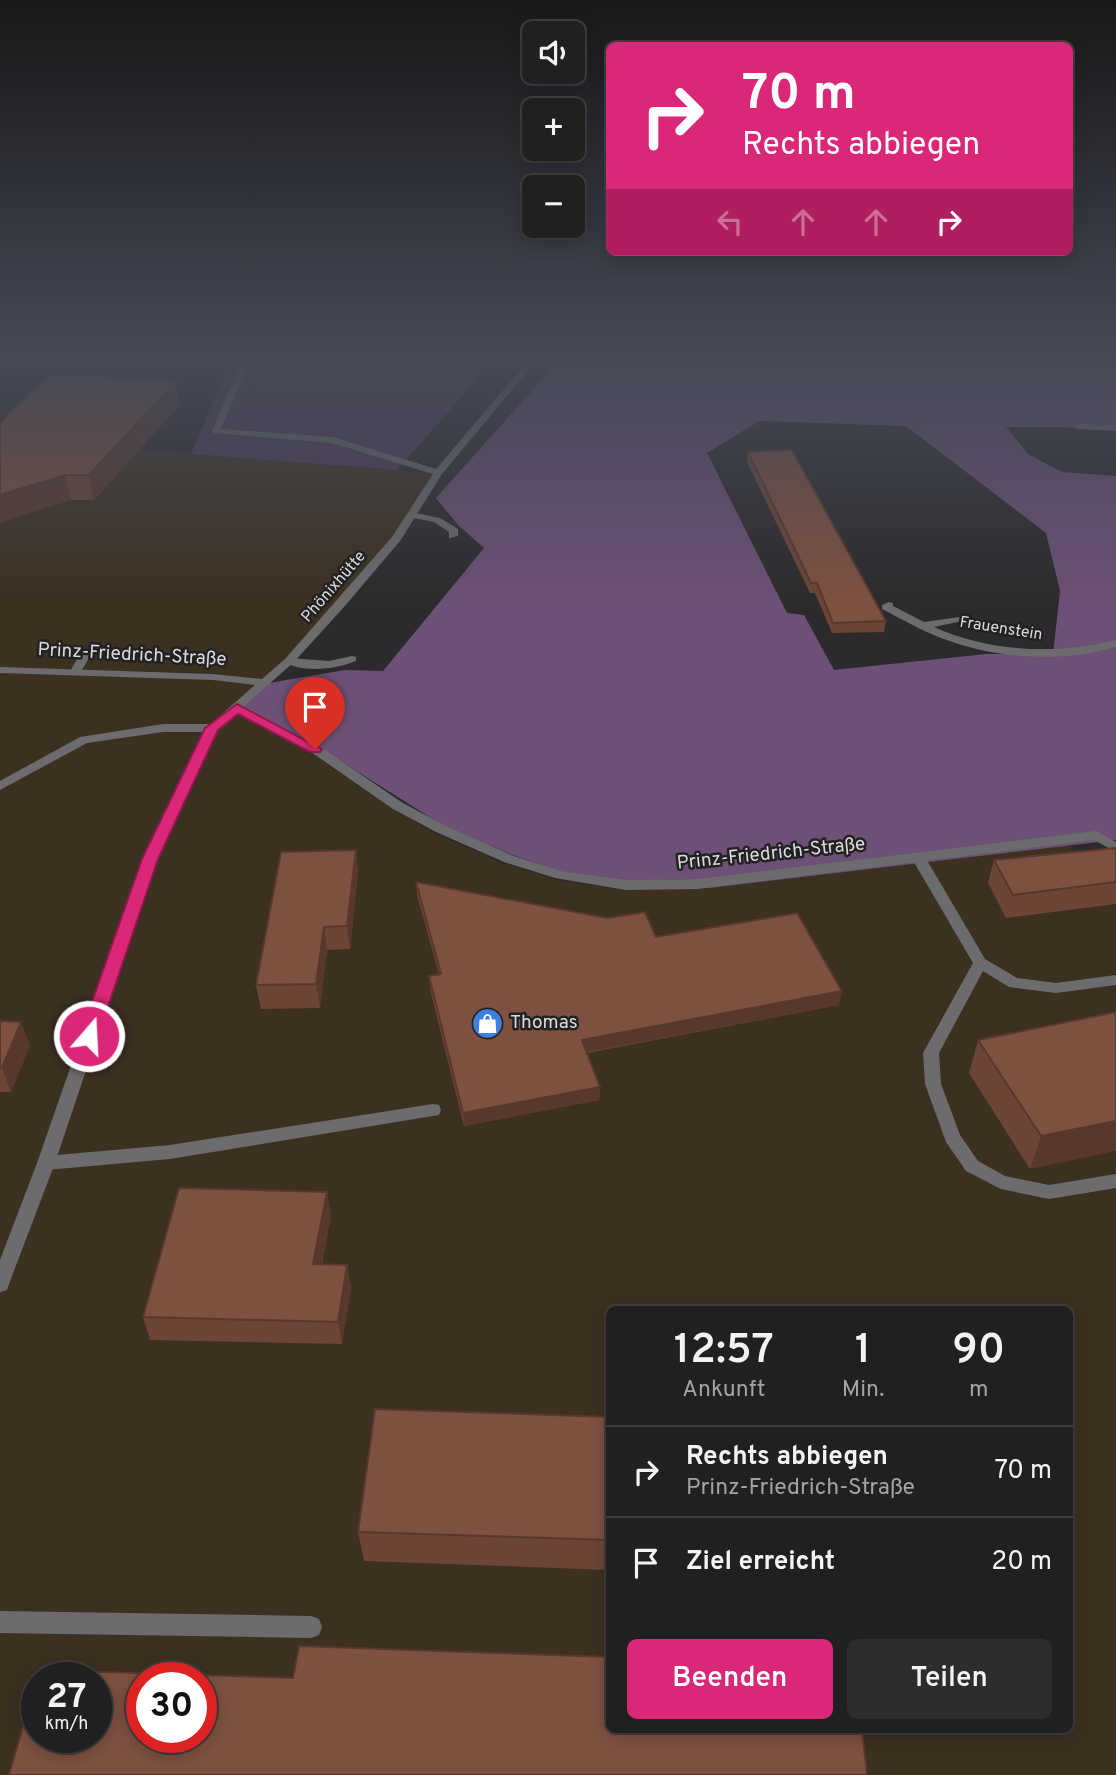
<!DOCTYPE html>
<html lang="de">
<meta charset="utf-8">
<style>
body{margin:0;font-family:Overpass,sans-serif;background:#2d2d2e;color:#f1f3f6;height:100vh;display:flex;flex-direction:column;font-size:26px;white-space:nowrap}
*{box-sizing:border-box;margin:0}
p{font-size:23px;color:#a2a3a5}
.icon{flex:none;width:38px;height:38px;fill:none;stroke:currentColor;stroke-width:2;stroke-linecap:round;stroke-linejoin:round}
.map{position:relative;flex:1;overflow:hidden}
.details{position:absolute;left:606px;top:1306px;width:467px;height:427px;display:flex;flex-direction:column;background:#212021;border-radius:10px;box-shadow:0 4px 18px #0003,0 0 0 2px #3e3e3f}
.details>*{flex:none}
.hud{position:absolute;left:606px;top:42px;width:467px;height:214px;border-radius:10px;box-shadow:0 4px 18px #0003,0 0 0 2px #3e3e3f;background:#db2777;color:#fff;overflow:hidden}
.buttons{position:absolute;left:522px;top:21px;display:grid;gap:14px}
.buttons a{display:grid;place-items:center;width:63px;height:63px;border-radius:10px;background:#212021;box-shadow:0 4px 18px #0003,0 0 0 2px #3e3e3f;font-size:35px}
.speed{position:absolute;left:21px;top:1662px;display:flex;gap:14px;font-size:35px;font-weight:700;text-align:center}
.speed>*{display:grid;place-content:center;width:91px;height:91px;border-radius:50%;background:#212021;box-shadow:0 4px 18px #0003,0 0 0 2px #3e3e3f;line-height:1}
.speed small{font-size:18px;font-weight:400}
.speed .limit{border:10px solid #d22;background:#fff;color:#111}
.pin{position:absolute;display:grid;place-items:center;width:60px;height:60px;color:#fff;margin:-72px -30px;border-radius:50% 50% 50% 0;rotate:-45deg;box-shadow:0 0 7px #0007}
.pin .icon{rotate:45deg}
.me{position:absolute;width:77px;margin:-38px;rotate:19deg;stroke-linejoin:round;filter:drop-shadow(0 0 5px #0008)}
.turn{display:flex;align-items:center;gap:24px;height:147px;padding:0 21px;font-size:32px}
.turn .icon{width:91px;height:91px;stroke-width:2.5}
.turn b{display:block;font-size:49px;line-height:60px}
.lanes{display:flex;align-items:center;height:66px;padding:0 21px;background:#0003;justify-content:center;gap:35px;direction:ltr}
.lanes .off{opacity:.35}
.eta{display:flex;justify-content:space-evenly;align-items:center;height:119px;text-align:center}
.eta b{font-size:42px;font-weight:600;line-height:49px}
.action{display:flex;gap:14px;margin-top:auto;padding:14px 21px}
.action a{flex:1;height:80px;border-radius:10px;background:#db2777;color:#fff;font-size:28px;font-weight:600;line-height:80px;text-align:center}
.action a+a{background:#2d2d2e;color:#f1f3f6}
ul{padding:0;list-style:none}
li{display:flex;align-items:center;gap:21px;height:91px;padding:0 21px;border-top:2px solid #3e3e3f}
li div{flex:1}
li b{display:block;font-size:26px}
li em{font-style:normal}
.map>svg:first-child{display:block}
.commercial{fill:#3c3021;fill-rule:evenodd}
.green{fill:#503a57}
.forest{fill:#6c5075;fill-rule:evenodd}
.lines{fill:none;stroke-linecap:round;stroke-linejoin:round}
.lane{fill:#6c6c6e;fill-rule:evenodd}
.street{fill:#6c6c6e;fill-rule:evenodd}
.rail-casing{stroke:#a9a8a9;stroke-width:5}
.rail{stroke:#222123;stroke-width:3.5;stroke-dasharray:10;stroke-linecap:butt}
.wall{fill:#6c4537}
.shaded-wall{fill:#58382d}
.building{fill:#7e5040;stroke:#58382d;stroke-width:2;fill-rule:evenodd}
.route{fill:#db2777;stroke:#8e194d;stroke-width:2}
.labels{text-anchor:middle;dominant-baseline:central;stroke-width:5;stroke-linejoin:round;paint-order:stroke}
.far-street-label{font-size:16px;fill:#dbdadb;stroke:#222123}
.street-label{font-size:19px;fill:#dbdadb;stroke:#222123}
.poi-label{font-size:19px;fill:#dbdadb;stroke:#222123;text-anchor:start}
</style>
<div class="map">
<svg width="1116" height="1775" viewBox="0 0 1116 1775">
<rect width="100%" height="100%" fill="#2c2a2c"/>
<path class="commercial" d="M0,438L437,474L394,539L287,660L260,681L213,673L0,668Z
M0,671L212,679L257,685L310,751L394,809L434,833L502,863L558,880L624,890L709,888L1067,845L1116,891V1775H0ZM609,1309H1069V1729H609ZM37,1678H96V1738H37ZM142,1678H201V1738H142Z"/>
<path class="green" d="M233,355H491L473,384L397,470L191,454Z"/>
<path class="forest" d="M564,355H1116V428L1006,427L1028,454L1062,472L1116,476V840L709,888L693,879L626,881L559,871L513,855L444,826L323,750L241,707L263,684L345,670L383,671L484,548L458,525L436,498ZM759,421L906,426L1046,533L1060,591L1053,654H986L834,670L804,615L787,613L707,453Z"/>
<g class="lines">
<path class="lane" d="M1079,424L1116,425V431L1076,429V425Z
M411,512L440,518L458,529V536L449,538V532L434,522L408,517V513Z
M889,602L893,603V606L924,622L967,616V620L934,627C990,652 1057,655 1116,640V647C1061,663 995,659 941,638C920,630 902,619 882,609V605Z
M85,652L91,655L80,673L76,674L72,673L70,671L81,653Z
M352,656L356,657V661C336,669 302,674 283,661L289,658L329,661Z
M163,724H212L218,728L212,732H163L87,743L0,790V781L80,737Z
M918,853L925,857L985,959L1017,978L1056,983L1116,975V985L1056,993L1009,987L983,971L939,1053L941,1084L960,1135L978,1161L1005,1176L1049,1185L1116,1174V1188L1049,1199L1001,1189L966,1171L946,1142L925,1084L923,1053L973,963L911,857Z
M433,1104L439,1105L441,1110L439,1115L433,1116L170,1159L46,1170L40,1168L37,1163L40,1158L46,1156L170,1145Z
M0,1611L311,1616L319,1619L322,1627L319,1635L311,1638L0,1633Z"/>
<path class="street" d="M244,355H252L221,429L333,437L436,469L533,355H541L442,474L400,541L344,607L293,663L244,706L319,746L403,803L446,826L514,856L561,871L626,880L698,879L1096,831L1116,842V852L1094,840L698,889L626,890L555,878L504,862L436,832L393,809L311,752L237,712L217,730L157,859L55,1163L9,1284L7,1290L0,1292V1260L37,1163L143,859L206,728L255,685L213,680L0,673V667L213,674L262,679L285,659L392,537L433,474L332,443L213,433L212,431Z"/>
<defs>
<path id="rail" d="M0,361L5,355"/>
</defs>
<use href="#rail" class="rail-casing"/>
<use href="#rail" class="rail"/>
</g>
<path class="wall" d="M180,405L94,500H71L0,424Z
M748,452L886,621L884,632L832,633L815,593H810L747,462Z
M1116,848V904L1006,918L988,883L994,860Z
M356,850L358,873L350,949L327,950L320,1008L261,1009L256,985Z
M416,882L656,937L839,1005L587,1053L600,1087L599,1100L464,1126L430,989L429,976L439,974L417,895Z
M1116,1012L1030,1169L969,1073L978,1040Z
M0,1021L30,1045L11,1092H0Z
M327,1192L331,1215L322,1264L347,1265L351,1288L342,1344L150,1340L143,1317Z
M609,1417V1570L364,1561L358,1532Z"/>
<path class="shaded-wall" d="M176,381L180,405L94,500L89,475Z
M65,475L71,500L0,523V495Z
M356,850L358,873L350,949L347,926Z
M324,927L327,950L320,1008L316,984Z
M842,991L839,1005L582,1053V1040Z
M21,1022L30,1045L11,1092L2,1068Z
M600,1087L599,1100L464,1126L463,1113Z
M1116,1121V1151L1030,1169L1041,1136Z
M327,1192L331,1215L317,1287L313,1264Z
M347,1265L351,1288L342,1344L338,1322Z"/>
<path class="building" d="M52,374L176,381L89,475H65L0,495V424L9,413Z
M792,450L886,621L833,623L817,583H811L748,452Z
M1116,848V882L1013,895L994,860Z
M356,850L347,926L324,927L316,984L256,985L281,852Z
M416,882L607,918L645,912L656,937L797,913L842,991L582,1040L600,1087L463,1113L429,976L441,974Z
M1116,1012V1121L1041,1136L978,1040Z
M0,1021L21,1022L2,1068H0Z
M179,1188L327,1192L313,1264L347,1265L338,1322L143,1317Z
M375,1409L609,1417V1540L358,1532Z
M299,1646L609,1657V1729H862L867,1775H9L39,1670L293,1678ZM37,1678H96V1738H37ZM142,1678H201V1738H142Z"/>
<linearGradient id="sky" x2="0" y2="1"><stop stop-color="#181718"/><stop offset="0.59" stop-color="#454a56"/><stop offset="1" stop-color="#454a56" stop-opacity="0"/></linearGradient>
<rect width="1116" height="604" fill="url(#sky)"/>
<path class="route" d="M237,704L322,749L320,752H310L238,714L218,730L158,859L98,1036L95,1041H83L80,1036L142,859L205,728Z"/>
<defs>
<symbol id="shop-disc" viewBox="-11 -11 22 22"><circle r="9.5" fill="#3f7fe0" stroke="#222123"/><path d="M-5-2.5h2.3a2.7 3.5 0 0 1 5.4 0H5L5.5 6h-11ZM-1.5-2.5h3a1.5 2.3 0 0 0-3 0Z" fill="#fff"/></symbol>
</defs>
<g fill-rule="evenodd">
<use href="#shop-disc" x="470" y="1006" width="35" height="35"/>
</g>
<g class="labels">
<g class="far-street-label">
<text transform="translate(334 587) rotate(-49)">Phönixhütte</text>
<text transform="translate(1001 629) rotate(9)">Frauenstein</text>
</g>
<g class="street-label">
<text transform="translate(132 655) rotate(3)">Prinz-Friedrich-Straße</text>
<text transform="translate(771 854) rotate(-6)">Prinz-Friedrich-Straße</text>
</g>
<g class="poi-label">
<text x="510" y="1023">Thomas</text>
</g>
</g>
</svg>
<div class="buttons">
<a><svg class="icon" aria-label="sound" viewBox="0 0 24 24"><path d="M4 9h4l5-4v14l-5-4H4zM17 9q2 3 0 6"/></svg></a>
<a>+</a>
<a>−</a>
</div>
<div class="speed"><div>27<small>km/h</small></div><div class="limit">30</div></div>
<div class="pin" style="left:315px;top:749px;background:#d93025"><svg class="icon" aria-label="arrive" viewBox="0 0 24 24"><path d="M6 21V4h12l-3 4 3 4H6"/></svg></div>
<svg class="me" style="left:89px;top:1036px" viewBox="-20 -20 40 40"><circle r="17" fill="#db2777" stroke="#fff" stroke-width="3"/><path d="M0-11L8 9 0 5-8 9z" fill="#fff"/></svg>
<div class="hud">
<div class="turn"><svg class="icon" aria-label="right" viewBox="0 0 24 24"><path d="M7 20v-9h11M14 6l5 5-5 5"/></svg><div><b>70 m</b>Rechts abbiegen</div></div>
<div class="lanes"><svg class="icon off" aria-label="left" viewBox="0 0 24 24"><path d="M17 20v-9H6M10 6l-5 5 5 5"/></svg><svg class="icon off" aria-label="ahead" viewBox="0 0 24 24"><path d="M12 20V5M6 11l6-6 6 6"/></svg><svg class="icon off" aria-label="ahead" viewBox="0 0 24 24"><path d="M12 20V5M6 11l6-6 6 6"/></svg><svg class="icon" aria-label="right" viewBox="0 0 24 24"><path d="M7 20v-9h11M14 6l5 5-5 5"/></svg></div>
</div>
<section class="details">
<div class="eta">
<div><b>12:57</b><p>Ankunft</p></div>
<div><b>1</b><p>Min.</p></div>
<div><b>90</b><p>m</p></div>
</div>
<ul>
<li><svg class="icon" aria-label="right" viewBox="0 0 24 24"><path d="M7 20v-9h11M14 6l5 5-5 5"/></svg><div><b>Rechts abbiegen</b><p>Prinz-Friedrich-Straße</p></div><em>70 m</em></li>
<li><svg class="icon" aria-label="arrive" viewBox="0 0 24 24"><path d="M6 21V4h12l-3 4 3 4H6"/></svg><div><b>Ziel erreicht</b></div><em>20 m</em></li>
</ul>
<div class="action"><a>Beenden</a><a>Teilen</a></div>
</section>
</div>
